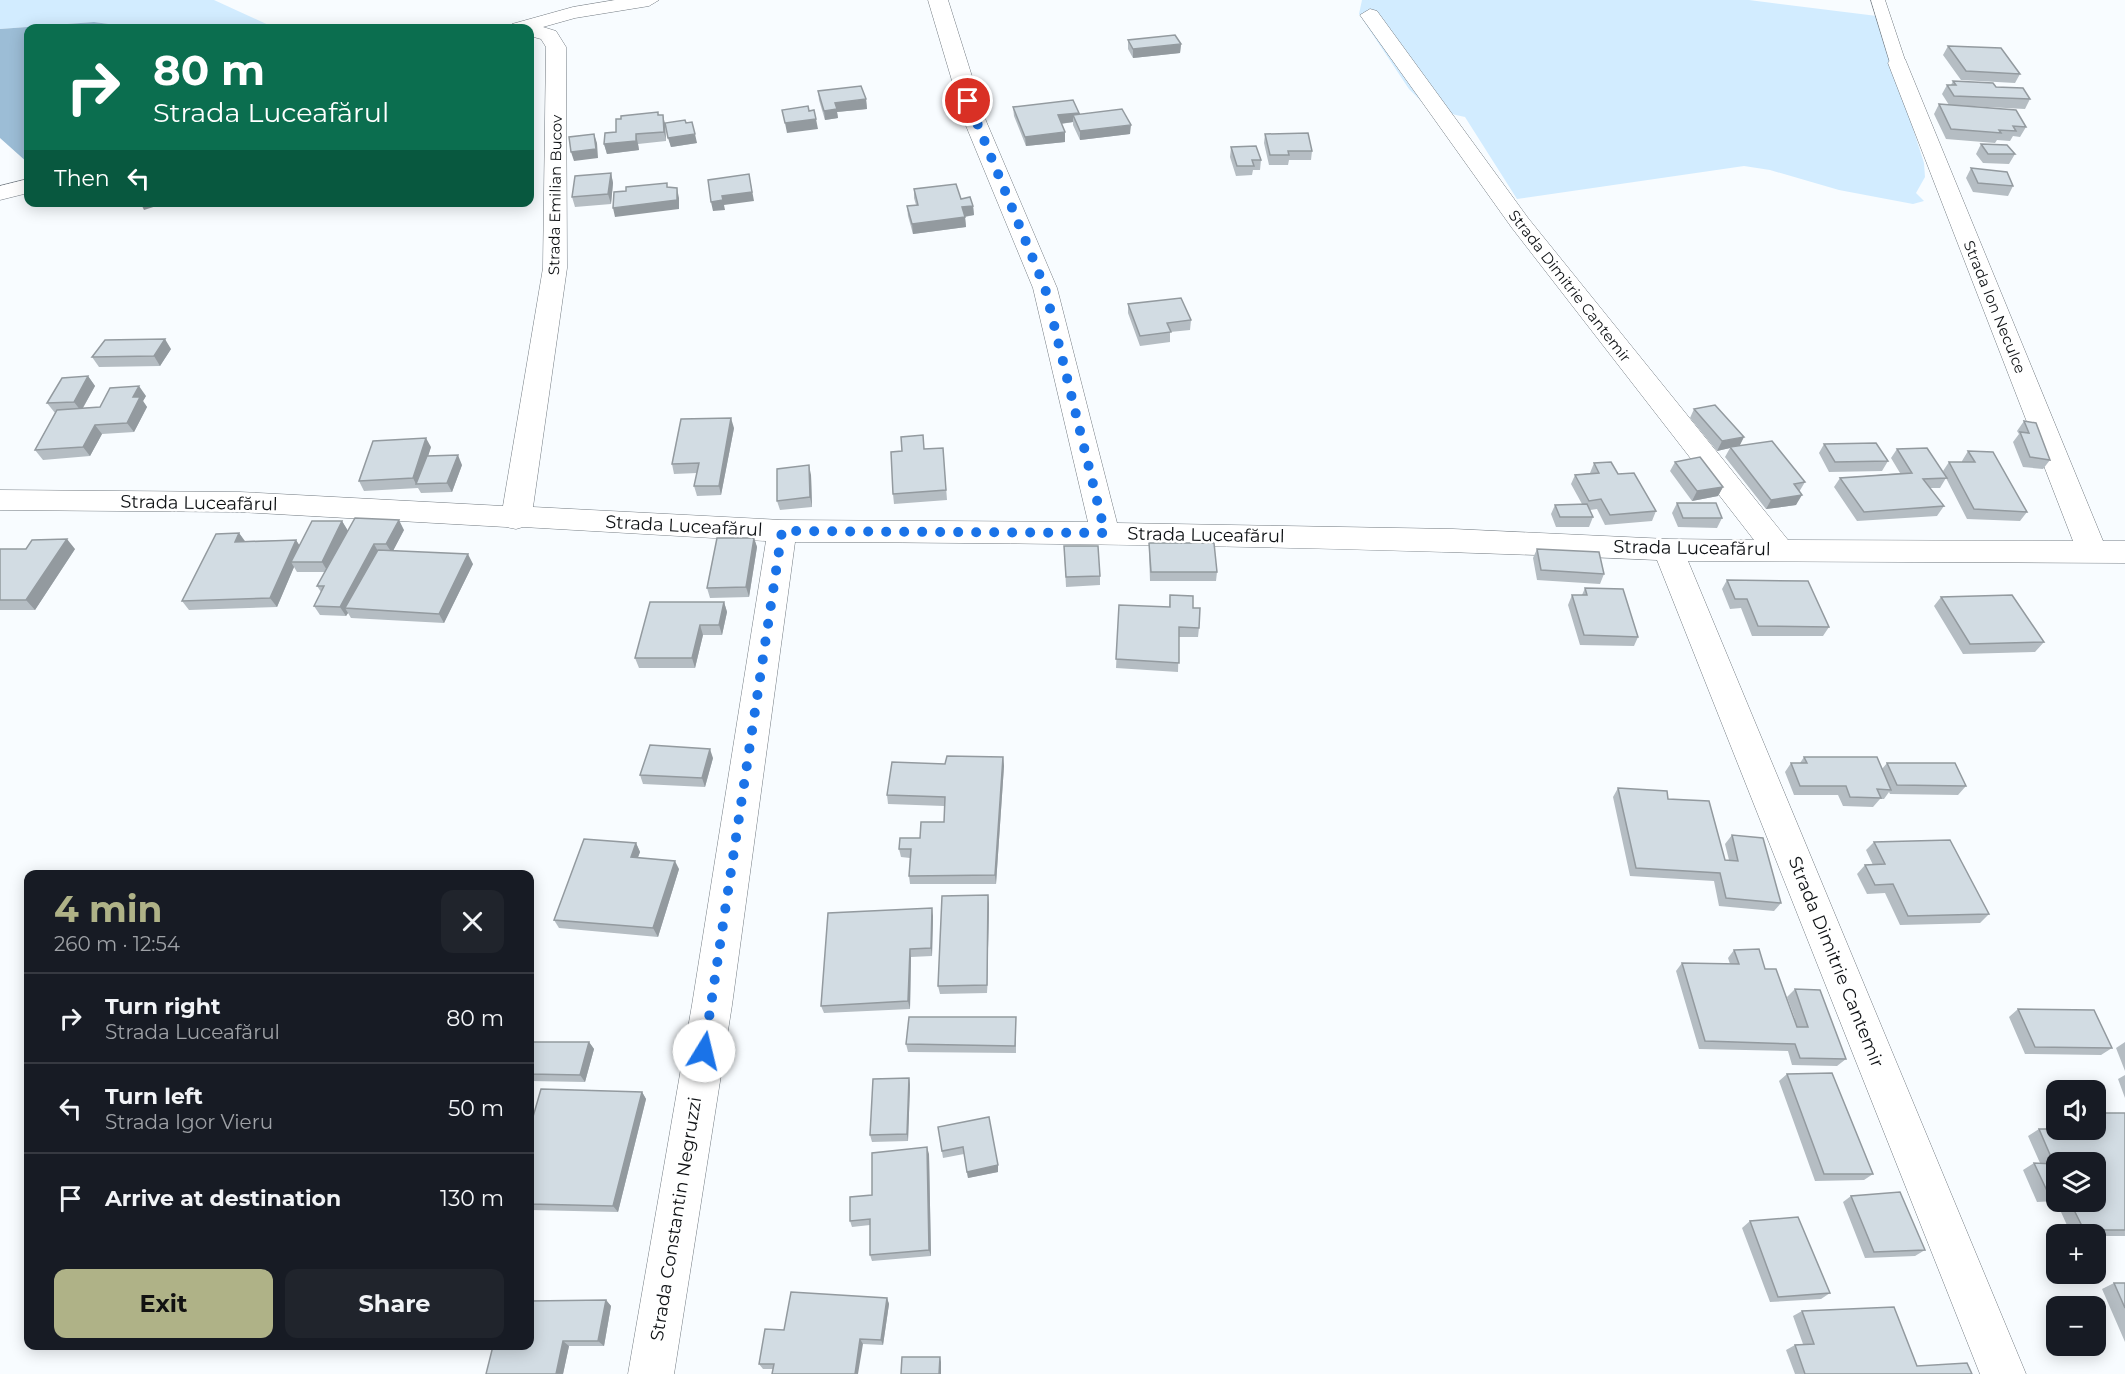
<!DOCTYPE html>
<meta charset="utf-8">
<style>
body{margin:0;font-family:Montserrat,sans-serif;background:#20242c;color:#f1f3f6;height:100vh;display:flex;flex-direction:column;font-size:22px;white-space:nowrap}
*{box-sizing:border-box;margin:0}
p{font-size:20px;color:#9ea1a6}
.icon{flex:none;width:33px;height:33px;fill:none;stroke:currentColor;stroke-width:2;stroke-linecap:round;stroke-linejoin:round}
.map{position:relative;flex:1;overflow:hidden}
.panel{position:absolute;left:24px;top:870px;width:510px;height:480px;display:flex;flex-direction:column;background:#171b24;border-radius:12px;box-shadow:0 3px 15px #0003}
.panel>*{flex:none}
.guide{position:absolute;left:24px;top:24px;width:510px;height:183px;border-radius:12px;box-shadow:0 3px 15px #0003;background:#0b6e4f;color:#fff;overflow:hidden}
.controls{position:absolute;left:2046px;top:1080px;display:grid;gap:12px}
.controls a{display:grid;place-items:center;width:60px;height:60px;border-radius:12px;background:#171b24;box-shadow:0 3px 15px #0003;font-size:30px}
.pin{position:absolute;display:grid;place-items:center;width:51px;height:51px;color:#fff;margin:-26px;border:3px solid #fff;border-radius:50%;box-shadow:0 2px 6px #0007}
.me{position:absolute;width:66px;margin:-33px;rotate:9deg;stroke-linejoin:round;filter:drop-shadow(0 0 4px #0008)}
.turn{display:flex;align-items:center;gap:21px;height:126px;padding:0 30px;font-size:27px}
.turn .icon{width:78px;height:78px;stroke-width:2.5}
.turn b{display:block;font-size:42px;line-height:51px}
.then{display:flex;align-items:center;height:57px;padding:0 30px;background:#0003;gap:12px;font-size:22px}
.round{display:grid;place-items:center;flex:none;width:63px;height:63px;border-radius:12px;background:#20242c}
.headline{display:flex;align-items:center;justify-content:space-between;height:102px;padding:0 30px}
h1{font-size:36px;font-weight:700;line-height:45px;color:#afb287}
.primary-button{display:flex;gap:12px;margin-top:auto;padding:12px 30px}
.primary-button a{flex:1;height:69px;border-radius:12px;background:#afb287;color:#111;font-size:24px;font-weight:700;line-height:69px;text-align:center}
.primary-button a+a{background:#20242c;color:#f1f3f6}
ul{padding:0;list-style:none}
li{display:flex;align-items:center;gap:18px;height:90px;padding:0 30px;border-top:2px solid #363941}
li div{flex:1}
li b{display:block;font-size:22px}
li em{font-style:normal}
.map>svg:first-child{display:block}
.green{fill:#d2ecff}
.forest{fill:#9cbdd6}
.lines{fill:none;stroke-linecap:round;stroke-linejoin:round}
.service-casing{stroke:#737b82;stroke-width:1}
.minor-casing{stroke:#737b82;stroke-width:1}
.service{fill:#fff;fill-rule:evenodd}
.minor{fill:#fff;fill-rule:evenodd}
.wall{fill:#b5bdc3;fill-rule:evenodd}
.shaded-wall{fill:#939a9f}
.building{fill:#d2dce3;stroke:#939a9f;stroke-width:1.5}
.route{stroke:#1a73e8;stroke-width:10;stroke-dasharray:0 18}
.labels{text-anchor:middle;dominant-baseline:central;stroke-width:5;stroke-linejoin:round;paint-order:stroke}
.far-street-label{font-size:15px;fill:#0f1215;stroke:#fff}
.street-label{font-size:18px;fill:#0f1215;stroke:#fff}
</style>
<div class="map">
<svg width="2125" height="1374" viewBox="0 0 2125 1374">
<rect width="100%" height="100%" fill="#f8fcff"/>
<path class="green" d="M0,0H214L275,28H138L94,22L0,29Z
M1362,0H1749L1877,16L1924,163L1925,177L1916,193L1924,201L1913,204L1839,190L1770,170L1744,166L1517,199L1465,117L1429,109L1409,89L1359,14Z"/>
<path class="forest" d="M94,22L138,28H28V163L0,138V29Z"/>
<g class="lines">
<defs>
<path id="service" d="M1871,0H1885L1906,63L1904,66H1892L1890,63Z"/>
<path id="minor" d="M615,0H659L649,6L575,18L543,27L556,31L566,47L567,268L533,507L782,520L1088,522L1033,288L964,121L928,0H948L986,121L1057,288L1117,523L1453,529L1668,539L1754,540L1512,228L1360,15L1370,9L1377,11L1528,218L1788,540L2073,541L1888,63L1891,59H1905L2103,541H2125V563L1688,561L2026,1374H1980L1657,560C1370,547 1083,543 795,542L732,1005L674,1374H628L692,1005L766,541L523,527L516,529L506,527L240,512L0,510V490L240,492L503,506L543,268L546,47L541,39L530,36V28H509L512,24L573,7Z
M28,179V193L0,200V186Z"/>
</defs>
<use href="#service" class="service-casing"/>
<use href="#minor" class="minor-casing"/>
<use href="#service" class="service"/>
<use href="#minor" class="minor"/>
</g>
<path class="wall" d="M1128,40L1181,44L1180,53L1133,58L1128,49Z
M1948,46L2020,74L2015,83L1961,80L1943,55Z
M1953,81L1996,87L2030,99L2025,109L1949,105L1942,94L1947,85H1951Z
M818,91L866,99L867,109L837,112L838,118L825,120L819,100Z
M1939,104L2026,127L2020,137L2013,136L2010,141L1997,140L1995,143L1946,139L1934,114Z
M1013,107L1079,113V115L1130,134L1080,140L1073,125V122L1061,124L1065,132V142L1026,146L1014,116Z
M658,115L665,123H686L697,143L671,147L665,125L666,141L638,144L639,150L607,154L604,144L616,132Z
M1265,134L1312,151L1311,160H1289L1288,165H1269L1264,143Z
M1981,144L2015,154L2009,164L1983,163L1976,154Z
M1231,147L1261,160L1260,170H1253L1252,175L1236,176L1230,157Z
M1971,168L2013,186L2008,196L1973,192L1966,178Z
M611,173L613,183L611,204L575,207L572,197Z
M914,189L961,199L973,206L974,215L965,217L966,227L913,234L908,216L907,206L916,205L914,198Z
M1128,304L1191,320L1190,330L1170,332V342L1140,346L1128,313Z
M171,349L160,366L99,367L92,357Z
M88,376L95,386L83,408L100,407L146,396L143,401L147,407L134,432L102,434L90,456L43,460L35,450L55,413L47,403Z
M1694,409L1739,446L1805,482L1799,492L1796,505L1766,509L1725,457L1730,448L1717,451L1690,418Z
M2024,421L2050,460L2043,469L2023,467L2013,442L2019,434L2017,431Z
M734,428L721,495L697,496L694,486L697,473L674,474L672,464Z
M1824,444L1888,461L1882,471L1829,472L1819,453Z
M431,447L428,456L462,465L452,492L421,493L418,488L364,491L359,481Z
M943,448L947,500L894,504L893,494L925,449Z
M1897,449L1946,477L1943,471L1949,462H1962V461L1968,451L2027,512L2020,521L1967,519L1946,478L1940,488H1930L1944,506L1937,516L1857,521L1834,487L1840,478L1900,473L1891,458Z
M1675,462L1723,487L1718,496L1692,501L1670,471Z
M1594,463L1618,474L1656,511L1652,521L1605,525L1597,509L1590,510L1593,517L1589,527H1556L1551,514L1555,505L1582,504L1571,484L1575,475L1590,473Z
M811,475L812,507L780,510L777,501Z
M1677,503L1722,518L1717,528L1678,527L1672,513Z
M342,521L348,531L404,530L393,550L473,564L444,623L351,618L348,613L346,616L320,615L314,606L321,592L317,586L325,572H297L294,567L277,607L189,610L182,601L239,533L245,541L296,540L299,546Z
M754,538L757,547L749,597L710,598L707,588Z
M1149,543L1217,572L1216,581H1150L1149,552Z
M1064,546L1100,576V585L1066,587Z
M0,549H75L35,610H0Z
M1537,549L1604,574L1600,584L1537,580L1533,558Z
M1727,580L1829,627L1823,636H1752L1741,608L1730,609L1722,589Z
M1585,588L1638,637L1634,646L1580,645L1568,605L1572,595H1582Z
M1170,595L1193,608L1199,628L1198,637H1179L1178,672L1116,668L1119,605L1169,607Z
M1941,597L2044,642L2035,652L1963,654L1934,606Z
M724,602L727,612L722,635H703L695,668H639L635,658Z
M1003,757L1004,766L996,884H910L909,876L910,858L901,857L899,849L920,838L944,822V806L888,804L887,795L945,764Z
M1804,757L1882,769L1887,763L1966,786L1958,795L1890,794L1889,792L1884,799H1880L1873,807L1843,806L1838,795H1794L1785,772L1791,763H1800Z
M713,758L705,787L643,784L640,775Z
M1618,788L1668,799L1725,860H1729L1725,844L1732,835L1781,903L1774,911L1719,906L1714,881L1630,876L1613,797Z
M1874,842L1989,914L1980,923L1900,925L1885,893L1867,894L1857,874L1865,865H1873L1866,850Z
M636,843L640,852L638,857L679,869L658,937L559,928L554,920Z
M988,895L989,904L987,993L940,994L938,986Z
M933,916L932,956L911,957L910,1009L824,1013L821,1006Z
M1734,950L1765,969L1795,1019L1787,997L1795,989L1846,1059L1837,1066L1792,1065L1788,1051L1699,1049L1676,971L1682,963L1730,964L1728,958Z
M2018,1009L2112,1048L2101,1055L2025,1054L2009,1017Z
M1016,1025V1053L908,1052L906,1044Z
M530,1042H589L594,1049L585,1082L530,1081Z
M2125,1042V1071L2116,1048Z
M1787,1074L1873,1174L1864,1180L1815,1181L1779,1081Z
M2125,1075V1098L2118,1079Z
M909,1078L910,1085L908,1141L872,1142L870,1135Z
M642,1092L646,1099L618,1212L530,1210V1127Z
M2096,1113H2125V1236H2096V1234H2071L2056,1201L2037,1202L2023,1170L2034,1163H2040L2028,1136L2039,1129L2096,1130ZM2056,1162L2096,1202H2056Z
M938,1127L998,1165V1172L968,1178L964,1154L943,1158Z
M929,1154L931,1256L872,1261L870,1255V1225L852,1227L850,1221L872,1195Z
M1851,1196L1925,1250L1915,1256L1865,1258L1843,1202Z
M1750,1221L1830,1293L1821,1299L1770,1302L1742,1228Z
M2114,1283H2125V1342L2102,1289Z
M887,1298L889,1304L883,1345L863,1344L773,1369H763L759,1364L784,1330Z
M606,1300L611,1306L604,1346H569L563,1374H486Z
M1802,1311L1917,1366L1972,1374H1795L1786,1350L1795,1345L1803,1344L1793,1316Z"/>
<path class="shaded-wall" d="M1181,44L1180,53L1133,58V49Z
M866,99L867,109L837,112L838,118L825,120L824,111L835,103Z
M1079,113V122L1073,115V122L1058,124V115Z
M663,115L665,124L666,141L664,132Z
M816,119L818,129L787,133L785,123Z
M1131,125L1130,134L1080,140V131Z
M1065,132V142L1026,146L1025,137Z
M594,134L597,143L598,158L574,161L571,152Z
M636,134L638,144L639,150L607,154L604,144Z
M695,134L697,143L671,147L668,138Z
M611,173L613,183L611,204L608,194Z
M749,174L754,201L724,205L725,210L713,211L711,202L722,196Z
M677,188L679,198V209L615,217L613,208Z
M140,202H169L144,210Z
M973,206L974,215L962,217V207Z
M965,217L966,227L913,234L912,224Z
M165,339L171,349L160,366L154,356Z
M88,376L95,386L81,411L74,402Z
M139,386L146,396L143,401L147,407L134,432L127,423L133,397Z
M731,418L734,428L721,495L719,486Z
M95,425L102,434L90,456L83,447Z
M1744,437L1739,447H1730V448L1717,451L1722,441Z
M426,438L431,447L419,484H416L413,478Z
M458,455L462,465L452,492L447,483Z
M809,465L811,475L812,507L810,497Z
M1723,487L1718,496L1692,501L1697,491Z
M1802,495L1796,505L1766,509L1771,500Z
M399,520L404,530L392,553L386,544Z
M342,521L348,531L328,572L322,562Z
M239,533L246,543L235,542Z
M754,538L757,547L749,597L746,587Z
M67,539L75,549L35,610L26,600Z
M296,540L302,549L291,562L294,567L277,607L270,598Z
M374,544L379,553L345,608L348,613L346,616L340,607Z
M468,554L473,564L444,623L439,614Z
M724,602L727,612L722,635L719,625Z
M700,625L703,635L695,668L692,658Z
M710,749L713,758L705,787L702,778Z
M1003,757L1004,766L996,884L995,875Z
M636,843L640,852L635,865L631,857Z
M675,861L679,869L658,937L653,928Z
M988,895L989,904L987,993V985Z
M932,908L933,916L932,956L931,948Z
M910,949L911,957L910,1009L908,1001Z
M589,1042L594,1049L585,1082L580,1075Z
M909,1078L910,1085L908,1141L907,1134Z
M642,1092L646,1099L618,1212L613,1206Z
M927,1147L929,1154L931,1256L929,1250Z
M998,1165V1172L968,1178L967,1172Z
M887,1298L889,1304L883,1345L881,1340Z
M606,1300L611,1306L604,1346L598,1341Z
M860,1339L863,1344L858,1374H855Z
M563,1341L569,1346L563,1374H556Z
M940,1357L941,1362V1374H939Z"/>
<path class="building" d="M1175,35L1181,44L1133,49L1128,40Z
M1948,46L2001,48L2020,74L1966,71Z
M1953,81L1993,83L1996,87L2023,88L2030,99L1954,96L1947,85H1956Z
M861,86L866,99L835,103L837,109L824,111L818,91Z
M1073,100L1079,113L1058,115L1065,132L1025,137L1013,107Z
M1939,104L2016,110L2026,127L2013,126L2016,131L1999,130L2001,133L1951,129Z
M808,106L809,111L814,110L816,119L785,123L782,110Z
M1122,109L1131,125L1080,131L1073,115Z
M658,112V115H663L664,132L636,134V141L604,144L605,133L616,132V119H621V116Z
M685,120L686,123L692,122L695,134L668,138L665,123Z
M1308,133L1312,151H1288L1289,155H1270L1265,134Z
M594,134L596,149L571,152L569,137Z
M1981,144L2007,145L2015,154H1988Z
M1256,146L1261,160H1252L1254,166H1237L1231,147Z
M1971,168L2007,172L2013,186L1978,183Z
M611,173L608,194L572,197L575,176Z
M749,174L752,192L722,196L723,200L711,202L708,180Z
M667,183V187L677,188V200L613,208L614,192L626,191V187Z
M956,184L961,199L970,197L973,206L962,207L965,217L912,224L907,206L918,205L914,189Z
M1181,298L1191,320L1167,323L1171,332L1140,336L1128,304Z
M165,339L154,356L92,357L105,340Z
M88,376L74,402L47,403L62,378Z
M139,386L133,397H140L127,423L95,425L83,447L35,450L57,410L100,407L110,388Z
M1715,405L1744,437L1722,441L1694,409Z
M731,418L719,486H694L699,463L672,464L681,419Z
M2024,421L2036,423L2050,460L2030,457L2020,432L2029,433Z
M923,435L924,449L943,448L946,490L893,494L891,452L902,451L901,437Z
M426,438L413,478L359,481L373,441Z
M1772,441L1805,482L1794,484L1802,495L1771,500L1730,447Z
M1876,443L1888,461L1835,462L1824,444Z
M1927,448L1947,478L1923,479L1944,506L1864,512L1840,478L1912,473L1897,449Z
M1968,451L1993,452L2027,512L1974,509L1949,462H1975Z
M458,455L447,483L416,484L427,456Z
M1700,457L1723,487L1697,491L1675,462Z
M1611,462L1618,474L1634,473L1656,511L1610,515L1601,499L1589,501L1575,475L1599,473L1594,463Z
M809,465L810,497L777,501V469Z
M1677,503H1716L1722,518H1683Z
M1587,504L1593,517H1560L1555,505Z
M355,518L399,520L386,544H374L340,607L314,606L324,586H317Z
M312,521H342L322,562H291Z
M239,533L235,542L296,540L270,598L182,601L216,534Z
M717,538H754L746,587L707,588Z
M67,539L26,600H0V549H26L32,540Z
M1149,543H1214L1217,572H1151Z
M1064,546H1098L1100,576L1066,577Z
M1537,549L1599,552L1604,574L1541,570Z
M378,550L468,554L439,614L345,608Z
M1727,580L1808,581L1829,627L1758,626L1747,599H1735Z
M1585,588L1623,589L1638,637L1584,635L1572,595H1587Z
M1170,595L1193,596V608H1200L1199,628L1179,627V663L1116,659L1119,605L1170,607Z
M2012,595L2044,642L1970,644L1941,597Z
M650,602H724L719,625H700L692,658H635Z
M650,745L710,749L702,778L640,775Z
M947,756L1003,757L995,875L909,876L911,849H899L900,838H920L921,822H944L945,797L887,795L892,762L945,764Z
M1804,757H1877L1891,790L1877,789L1881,798L1850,797L1846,786H1800L1791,763H1807Z
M1887,763H1955L1966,786L1897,785Z
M1618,788L1667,791L1668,799L1709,801L1725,860L1738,861L1732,835L1763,838L1781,903L1726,898L1720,873L1636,868Z
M584,839L636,843L631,857L675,861L653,928L554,920Z
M1950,840L1989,914L1908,916L1893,884L1875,885L1865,865L1885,864L1874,842Z
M988,895L987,985L938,986L942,896Z
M932,908L931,948L910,949L908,1001L821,1006L828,913Z
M1759,949L1765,969H1776L1797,1027H1808L1795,989L1820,990L1846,1059L1800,1058L1795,1044L1705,1041L1682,963L1739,964L1734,950Z
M2018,1009L2094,1010L2112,1048L2035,1047Z
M909,1017H1016L1015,1046L906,1044Z
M530,1042H589L580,1075L530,1074Z
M1832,1073L1873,1174H1824L1787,1074Z
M909,1078L907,1134L870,1135L873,1079Z
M541,1089L642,1092L613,1206L530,1204V1127Z
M2096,1113H2125V1230H2084L2070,1202H2096V1162H2056V1195H2049L2034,1163L2054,1164L2039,1129H2102L2096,1115Z
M989,1117L998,1165L967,1172L963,1147L942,1151L938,1127Z
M927,1147L929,1250L870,1255V1219L850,1221V1197L872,1195V1153Z
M1900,1192L1925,1250L1874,1252L1851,1196Z
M1798,1217L1830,1293L1778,1297L1750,1221Z
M2114,1283H2125V1308Z
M791,1292L887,1298L881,1340L860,1339L855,1374H772L774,1364H759L765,1329L784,1330Z
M606,1300L598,1341H563L556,1374H486L493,1346H530V1301Z
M1894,1307L1917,1366L1967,1363L1972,1374H1805L1795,1345L1814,1344L1802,1311Z
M902,1357H940L939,1374H901Z"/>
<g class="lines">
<path class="route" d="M704,1051L782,531L1105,533L1045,288L968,101"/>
</g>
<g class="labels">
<g class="far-street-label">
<text transform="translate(555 195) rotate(-89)">Strada Emilian Bucov</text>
<text transform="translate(1570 286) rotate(52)">Strada Dimitrie Cantemir</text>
<text transform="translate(1995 307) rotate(68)">Strada Ion Neculce</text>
</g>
<g class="street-label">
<text transform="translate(199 503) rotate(1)">Strada Luceafărul</text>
<text transform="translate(684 526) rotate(3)">Strada Luceafărul</text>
<text transform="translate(1206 535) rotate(1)">Strada Luceafărul</text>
<text transform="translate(1692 548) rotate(1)">Strada Luceafărul</text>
<text transform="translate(1836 962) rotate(68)">Strada Dimitrie Cantemir</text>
<text transform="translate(676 1219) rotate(-81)">Strada Constantin Negruzzi</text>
</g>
</g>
</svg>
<div class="controls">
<a><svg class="icon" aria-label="sound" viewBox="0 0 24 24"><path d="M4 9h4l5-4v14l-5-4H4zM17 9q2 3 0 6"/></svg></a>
<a><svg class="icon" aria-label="layers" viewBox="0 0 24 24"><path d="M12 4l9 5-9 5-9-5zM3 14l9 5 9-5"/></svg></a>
<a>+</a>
<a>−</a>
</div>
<div class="pin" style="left:968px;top:101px;background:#d93025"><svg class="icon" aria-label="arrive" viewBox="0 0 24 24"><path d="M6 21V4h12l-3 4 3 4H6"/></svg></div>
<svg class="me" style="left:704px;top:1051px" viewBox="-20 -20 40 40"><circle r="19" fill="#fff"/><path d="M0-13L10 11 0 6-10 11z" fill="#1a73e8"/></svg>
<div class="guide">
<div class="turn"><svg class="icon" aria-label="right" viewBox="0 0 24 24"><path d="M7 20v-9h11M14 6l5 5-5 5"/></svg><div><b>80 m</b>Strada Luceafărul</div></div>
<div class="then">Then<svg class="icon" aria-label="left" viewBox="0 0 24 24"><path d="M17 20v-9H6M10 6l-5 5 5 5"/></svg></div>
</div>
<section class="panel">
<div class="headline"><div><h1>4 min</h1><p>260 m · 12:54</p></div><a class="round"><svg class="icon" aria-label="close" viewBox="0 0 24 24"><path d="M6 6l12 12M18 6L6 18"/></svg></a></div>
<ul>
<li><svg class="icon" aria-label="right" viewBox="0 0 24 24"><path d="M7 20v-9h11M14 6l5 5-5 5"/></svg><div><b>Turn right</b><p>Strada Luceafărul</p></div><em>80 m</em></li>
<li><svg class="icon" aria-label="left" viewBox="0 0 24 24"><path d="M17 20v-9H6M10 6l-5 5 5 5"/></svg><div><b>Turn left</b><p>Strada Igor Vieru</p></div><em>50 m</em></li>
<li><svg class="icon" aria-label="arrive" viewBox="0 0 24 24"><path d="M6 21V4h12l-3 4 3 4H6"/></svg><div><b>Arrive at destination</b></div><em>130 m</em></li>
</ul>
<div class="primary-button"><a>Exit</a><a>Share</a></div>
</section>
</div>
